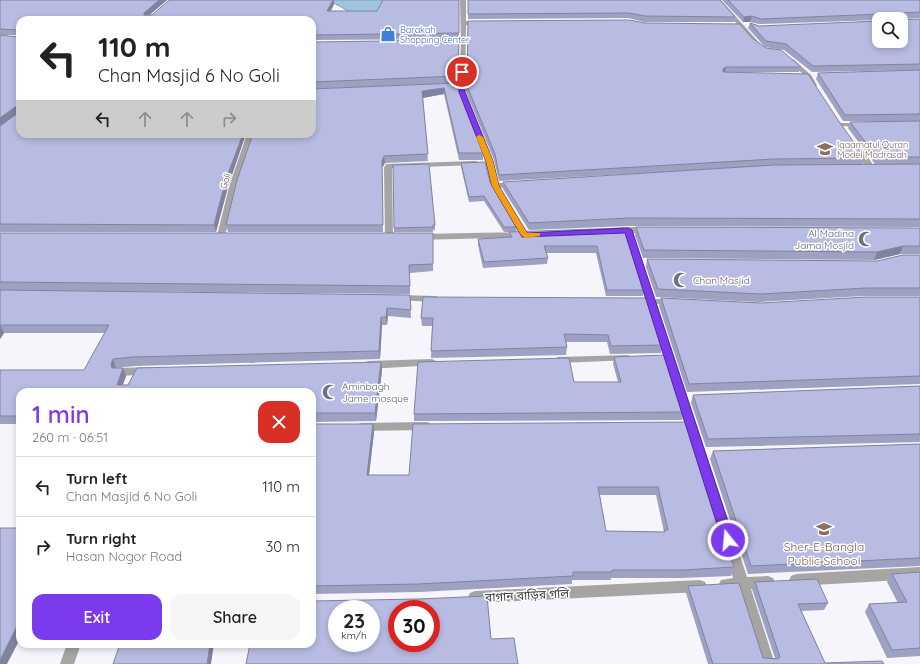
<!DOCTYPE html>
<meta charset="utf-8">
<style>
body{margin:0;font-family:Quicksand,"Noto Sans Bengali",sans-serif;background:#f6f6f6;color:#222;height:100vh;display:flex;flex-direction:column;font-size:15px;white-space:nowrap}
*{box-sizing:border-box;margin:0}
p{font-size:13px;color:#767676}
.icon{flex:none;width:22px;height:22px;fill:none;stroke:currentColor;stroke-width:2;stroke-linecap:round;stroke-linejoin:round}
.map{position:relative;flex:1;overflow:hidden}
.details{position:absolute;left:16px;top:388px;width:300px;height:260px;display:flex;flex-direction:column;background:#fff;border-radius:12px;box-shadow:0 2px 6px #0003}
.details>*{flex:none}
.banner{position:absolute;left:16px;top:16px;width:300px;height:122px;border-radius:12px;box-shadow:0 2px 6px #0003;background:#fff;color:#222;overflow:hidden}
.buttons{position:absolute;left:872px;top:12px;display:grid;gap:8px}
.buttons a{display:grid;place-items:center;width:36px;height:36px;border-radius:8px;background:#fff;box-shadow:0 2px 6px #0003;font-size:20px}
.speed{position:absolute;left:328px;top:600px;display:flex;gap:8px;font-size:20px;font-weight:700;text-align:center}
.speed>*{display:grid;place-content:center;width:52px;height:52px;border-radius:50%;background:#fff;box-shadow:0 2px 6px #0003;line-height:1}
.speed small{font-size:10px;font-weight:400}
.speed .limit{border:6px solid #d22;background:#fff;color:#111}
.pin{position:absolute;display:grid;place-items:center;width:34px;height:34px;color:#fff;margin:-17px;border:2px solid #fff;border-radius:50%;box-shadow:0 1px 4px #0007}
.me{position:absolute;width:44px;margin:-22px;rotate:343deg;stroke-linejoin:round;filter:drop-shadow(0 0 3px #0008)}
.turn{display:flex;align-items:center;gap:14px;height:84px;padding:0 16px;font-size:18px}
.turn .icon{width:52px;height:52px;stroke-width:2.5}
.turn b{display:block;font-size:28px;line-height:34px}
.lanes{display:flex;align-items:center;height:38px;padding:0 16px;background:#0003;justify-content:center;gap:20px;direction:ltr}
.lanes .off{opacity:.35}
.round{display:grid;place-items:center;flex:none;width:42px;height:42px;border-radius:12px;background:#f6f6f6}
.headline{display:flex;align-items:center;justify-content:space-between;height:68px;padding:0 16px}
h1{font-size:24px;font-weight:600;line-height:30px;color:#7c3aed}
.cta{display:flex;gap:8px;margin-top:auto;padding:8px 16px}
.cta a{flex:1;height:46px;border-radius:12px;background:#7c3aed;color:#fff;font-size:16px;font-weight:600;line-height:46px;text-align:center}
.cta a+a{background:#f6f6f6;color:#222}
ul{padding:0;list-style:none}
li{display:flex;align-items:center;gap:12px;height:60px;padding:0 16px;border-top:1px solid #e0e0e0}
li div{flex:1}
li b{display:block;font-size:15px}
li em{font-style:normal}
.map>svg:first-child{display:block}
.water{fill:#a0c3e0;stroke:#819aaf}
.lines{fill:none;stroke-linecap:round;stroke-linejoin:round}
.street{fill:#a7a4a4;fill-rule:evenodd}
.wall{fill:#9ea1c2;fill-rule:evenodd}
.shaded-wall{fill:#81839e}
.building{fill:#b8bbe2;stroke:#81839e;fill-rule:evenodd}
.route{fill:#7c3aed;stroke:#51269a}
.slow{fill:#f59e0b}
.labels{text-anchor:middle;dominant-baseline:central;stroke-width:3;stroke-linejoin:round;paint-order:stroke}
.far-shop-label{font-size:9px;fill:#366cbe;stroke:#fff;text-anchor:start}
.far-education-label{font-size:9px;fill:#785e54;stroke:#fff;text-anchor:start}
.far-street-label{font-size:9px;fill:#3a3a3c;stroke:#fff}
.worship-label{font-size:10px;fill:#5b616d;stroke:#fff;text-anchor:start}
.near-education-label{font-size:12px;fill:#785e54;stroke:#fff}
.near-street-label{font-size:12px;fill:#3a3a3c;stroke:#fff}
</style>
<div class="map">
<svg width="920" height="664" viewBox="0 0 920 664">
<rect width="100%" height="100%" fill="#f5f5fb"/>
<path class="water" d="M289,0H438L384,12H350L334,3Z"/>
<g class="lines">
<path class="street" d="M460,0H466V21H480L483,23L480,25H466L465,92L493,161L498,183H516L520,185L516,187L500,188L529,235L528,237L420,240L416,237L420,234L519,232L491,186L485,161L459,92L461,42Z
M715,0H721L763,47V49H759L739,28L726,27V25L737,24Z
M789,59H793L811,75L817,85L816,86H812L806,77L789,61Z
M840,123H862L865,125L862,127L838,126L837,125Z
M247,134H255L237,187L225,236L221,239L218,238L217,236L229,187Z
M855,147H861L876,169L875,171H869L854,149Z
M474,161H477V165L392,168L393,237L389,240L386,239L385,237L384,168L386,164Z
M628,227H648L652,230L648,233H633L655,299H674L679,302L674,305L657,304L747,577L768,576L773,578L775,582L773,586L751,589L775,664H761L737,590H726L721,588L719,584L721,580L733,578L647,304H636L631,301L636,298H645L625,233L612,234L608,231L612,228Z
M398,295L436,296L441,299L436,302L395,300L393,298L395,296Z
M628,355L633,358L632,360L558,363L553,360L558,357Z
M432,359L436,361L437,363L436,365L368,369L364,367L363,365L364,363L368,361Z
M148,367L152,368L153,371L152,374L120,376L116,375L115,372L116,369L120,368Z
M426,422L430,423L432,426L430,429L426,430L362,431L358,430L356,427L358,424L362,423Z
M920,567V579L796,586L791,584L789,580L791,576L796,574Z
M700,580L705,582L707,586L705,590L700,592L475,603L470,601L468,597L470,593L475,591Z
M67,644H81L74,664H60Z"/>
</g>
<path class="wall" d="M0,0H167L149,15L334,4L331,11H377L459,0V39L312,40V20H20L228,187L216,232H0V35L18,37V35H0Z
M468,0L735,17L734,22H644L628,18L468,19Z
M722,0H920V18L902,19L903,20L920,19V70L812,72L784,50L765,47L748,28L750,23L759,26L879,21L901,19H879V20L759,24L750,22H743Z
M468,21L645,23L752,38L766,48L801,67L799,72H736L838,120L865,158L863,165L875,164L848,128L850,122L894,121H843L816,79L818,73L920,70V227L628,226L529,230L503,189V182L772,166L499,181L494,160L466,92Z
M312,42L459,46L458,83L312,89Z
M457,83L483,153V160H459L444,94L423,98L428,161L385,163L382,168L383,232H228L226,225L253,134Z
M461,163L490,182L517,227L516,232H504L484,201L469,202L461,167Z
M435,225V230H433V232H394V228Z
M636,227L920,228V254H900L874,260L643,258L635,235Z
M625,228L644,290L643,296H606L596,253H546L548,258L547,264L483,268L478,245V239L509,237V232Z
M0,233H433V271L410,273V294L0,290Z
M920,255V296H863L759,302L656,297L646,267L647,259L877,261Z
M0,290L410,295L411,318L388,316L387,325H382L380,359L135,366L116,368L126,376L123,385H128L381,362L382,370L376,421L312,422V392H20V424H0V370H84L105,333H4L0,339Z
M423,297L663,345L661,353L610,354L607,342H566L567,347L566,355L431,358L432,326H422L421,318Z
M920,297V384L687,392L659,306L661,298L761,303Z
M614,357L684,412L682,420L414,421V414L574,382H618L613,364Z
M920,386V442L706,447L691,403L693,395Z
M688,422L734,567L731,576L681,578H611V580H572V584L419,592L312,594V424L374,432L369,475H409ZM600,495H656L664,532L606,531Z
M20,437V453L17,447Z
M920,444V566L748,574L710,459L713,451Z
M920,572V656L887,658L865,612L869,604L898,603L887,582L892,574Z
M755,582L828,603L824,610L801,611L825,663L884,664H708L686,593L688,586L763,658H775L752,589Z"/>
<path class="shaded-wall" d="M159,0H167L145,19L144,15V13Z
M333,0H334V4L328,16L327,11Z
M752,16L750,22H743L744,17Z
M726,67L725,72L722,75L723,69Z
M444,88V94L422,98V91Z
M18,105L20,112L0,126V118Z
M243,134H246L228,187L216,232L214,225L226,179Z
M384,156L385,163L382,168L383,232L382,161Z
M903,246L900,254L874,260L877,252Z
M387,308L388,316L387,325L386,317Z
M381,317L382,325L380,359L379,351Z
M0,325L4,333L0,339Z
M113,359L116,368L114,372L111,364Z
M381,362L382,370L376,421L375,413Z
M123,368L126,376L120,392L117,385Z
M373,424L374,432L368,483L367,475Z
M20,620V639L7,664H0V660Z
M210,644H214L211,664H207Z"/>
<path class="building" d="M0,0H159L144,13V15H152L169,0H333L327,11H377L383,0H459V33L312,35V20H20V134H243L226,179L214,225L0,224V126L18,113L19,106L18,105L0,118V35L18,37L19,31L18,30L0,29Z
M468,0H720L735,17L645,16L629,13L468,14Z
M728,0H920V12L902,13L901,18L903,20L920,19V64L813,66L786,44L766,41L750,23L759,26L879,21V41H901V19H881L882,15L881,14L761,19L752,16L744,17Z
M629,20L645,23L740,24L752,38L766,48L781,50L801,67H726L723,69V72L808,74L838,120L865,158L774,159L499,175L495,154L467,86L468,21Z
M459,40L458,76L312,82V42Z
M920,70V114L845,115L818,73Z
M457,83L483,153H459L444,88L422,91L428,154L384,156L382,161L383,225H226L237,180L253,134H312V89Z
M920,121V157H877L850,122Z
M485,162L490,182L517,227H504L484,196L469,197L461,163Z
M429,164L435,225H433V227L394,228L393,165Z
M920,164V219L629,218L529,223L503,182L774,165Z
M636,227L920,228V246H903L877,252L644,250Z
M625,228L644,290H607L597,246H544L548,258L484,262L478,239L512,237L509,232Z
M0,233H433V264L409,265L410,286L0,282Z
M903,255H920V288H866L761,294L658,289L647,259L877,261Z
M0,290L410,295L411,310L387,308L386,317H381L379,351L132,357L113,359L111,364L112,368H123L117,385H128L137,368L381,362L375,413H312V392H20V416H0V370H84L109,325H0Z
M423,297L647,298L663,345L611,346L608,335L564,334L567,347L431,351L433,318H421Z
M866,297H920V376L689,384L661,298L761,303Z
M665,355L684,412L414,414L418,362L569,358L574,382H621L614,357Z
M920,386V434L708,439L693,395Z
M688,422L734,567L684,570H612V572H573V576L418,584L312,586V424H373L367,475H409L413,424ZM598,487H658L668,530H664L665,532L606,531Z
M20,437V447H17Z
M920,444V558L751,566L713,451Z
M0,528H20V620L0,660Z
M920,572V648L892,650L869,604L907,602L892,574Z
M817,579L828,603L798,604L825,663L882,661L884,664H713L688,586L739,583L763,658L778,659L780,657L755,582Z
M487,596L491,639L514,638L518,664H246L250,644H312V601L419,599ZM337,609H371V643H337ZM397,609H431V643H397Z
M120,644H210L207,664H113Z"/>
<path class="route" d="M462,70L465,72V92L493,161L499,186L527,233L628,228L632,230L734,540L732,544L728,545L723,544L722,540L625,233L522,237L492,186L486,161L459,92V72Z"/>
<path class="slow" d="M479,135L483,137L493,161L499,186L527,233H540V236L525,238L521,235L492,186L486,161L476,137Z"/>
<defs>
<symbol id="shop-bare" viewBox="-9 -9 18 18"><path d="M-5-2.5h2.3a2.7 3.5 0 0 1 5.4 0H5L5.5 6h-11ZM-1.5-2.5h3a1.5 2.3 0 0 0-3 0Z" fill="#3f7fe0" stroke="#fff" stroke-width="2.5" paint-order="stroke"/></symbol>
<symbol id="school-bare" viewBox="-9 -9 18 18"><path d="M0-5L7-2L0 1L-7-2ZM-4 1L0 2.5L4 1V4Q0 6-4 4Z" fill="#8d6e63" stroke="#fff" stroke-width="2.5" paint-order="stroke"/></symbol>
<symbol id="mosque-bare" viewBox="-9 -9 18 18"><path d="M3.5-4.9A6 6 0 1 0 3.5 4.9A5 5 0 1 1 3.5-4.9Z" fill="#6b7280" stroke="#fff" stroke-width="2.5" paint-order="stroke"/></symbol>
</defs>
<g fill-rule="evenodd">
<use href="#shop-bare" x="377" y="23" width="22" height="22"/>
<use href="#school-bare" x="814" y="138" width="22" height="22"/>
<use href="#mosque-bare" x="855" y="228" width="22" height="22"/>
<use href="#mosque-bare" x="670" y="269" width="22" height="22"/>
<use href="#mosque-bare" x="319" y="381" width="22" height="22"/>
<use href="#school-bare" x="813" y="518" width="22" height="22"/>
</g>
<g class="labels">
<g class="far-shop-label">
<text x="400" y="29">Barakah<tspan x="400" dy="10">Shopping Center</tspan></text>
</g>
<g class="far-education-label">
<text x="837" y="144">Iqaamatul Quran<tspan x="837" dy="10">Model Madrasah</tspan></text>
</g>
<g class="far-street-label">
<text transform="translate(225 181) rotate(-73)">Goli</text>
</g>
<g class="worship-label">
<text x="854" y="233" text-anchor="end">Al Madina<tspan x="854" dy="12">Jama Mosjid</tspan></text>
<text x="693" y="280">Chan Masjid</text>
<text x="342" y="386">Aminbagh<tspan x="342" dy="12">Jame mosque</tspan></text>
</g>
<g class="near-education-label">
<text x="824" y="546">Sher-E-Bangla<tspan x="824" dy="14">Public School</tspan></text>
</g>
<g class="near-street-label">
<text transform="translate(527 595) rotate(-3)">বাগান বাড়ির গলি</text>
</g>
</g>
</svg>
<div class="buttons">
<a><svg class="icon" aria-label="search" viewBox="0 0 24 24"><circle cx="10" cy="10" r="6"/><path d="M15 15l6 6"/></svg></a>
</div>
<div class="speed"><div>23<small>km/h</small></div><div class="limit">30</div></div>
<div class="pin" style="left:462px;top:72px;background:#d93025"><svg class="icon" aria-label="arrive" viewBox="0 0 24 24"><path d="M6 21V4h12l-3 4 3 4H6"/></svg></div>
<svg class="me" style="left:728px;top:540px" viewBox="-20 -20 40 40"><circle r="17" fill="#7c3aed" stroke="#fff" stroke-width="3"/><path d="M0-11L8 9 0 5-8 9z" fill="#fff"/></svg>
<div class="banner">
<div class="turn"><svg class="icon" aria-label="left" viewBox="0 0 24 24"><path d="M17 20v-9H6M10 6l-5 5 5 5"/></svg><div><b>110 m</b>Chan Masjid 6 No Goli</div></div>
<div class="lanes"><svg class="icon" aria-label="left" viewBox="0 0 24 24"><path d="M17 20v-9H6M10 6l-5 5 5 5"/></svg><svg class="icon off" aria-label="ahead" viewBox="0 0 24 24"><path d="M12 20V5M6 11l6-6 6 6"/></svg><svg class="icon off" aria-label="ahead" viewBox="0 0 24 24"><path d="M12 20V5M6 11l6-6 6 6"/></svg><svg class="icon off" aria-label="right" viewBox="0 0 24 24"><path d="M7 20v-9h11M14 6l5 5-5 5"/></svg></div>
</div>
<section class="details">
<div class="headline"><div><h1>1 min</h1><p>260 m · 06:51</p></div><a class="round" style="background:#d93025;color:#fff"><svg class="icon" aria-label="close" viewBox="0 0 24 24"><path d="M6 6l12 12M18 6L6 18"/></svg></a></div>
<ul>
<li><svg class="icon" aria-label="left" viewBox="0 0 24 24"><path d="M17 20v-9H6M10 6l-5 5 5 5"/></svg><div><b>Turn left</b><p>Chan Masjid 6 No Goli</p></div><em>110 m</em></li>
<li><svg class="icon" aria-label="right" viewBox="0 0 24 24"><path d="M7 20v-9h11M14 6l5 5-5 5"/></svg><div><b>Turn right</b><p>Hasan Nogor Road</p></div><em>30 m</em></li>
</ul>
<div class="cta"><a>Exit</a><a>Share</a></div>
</section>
</div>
